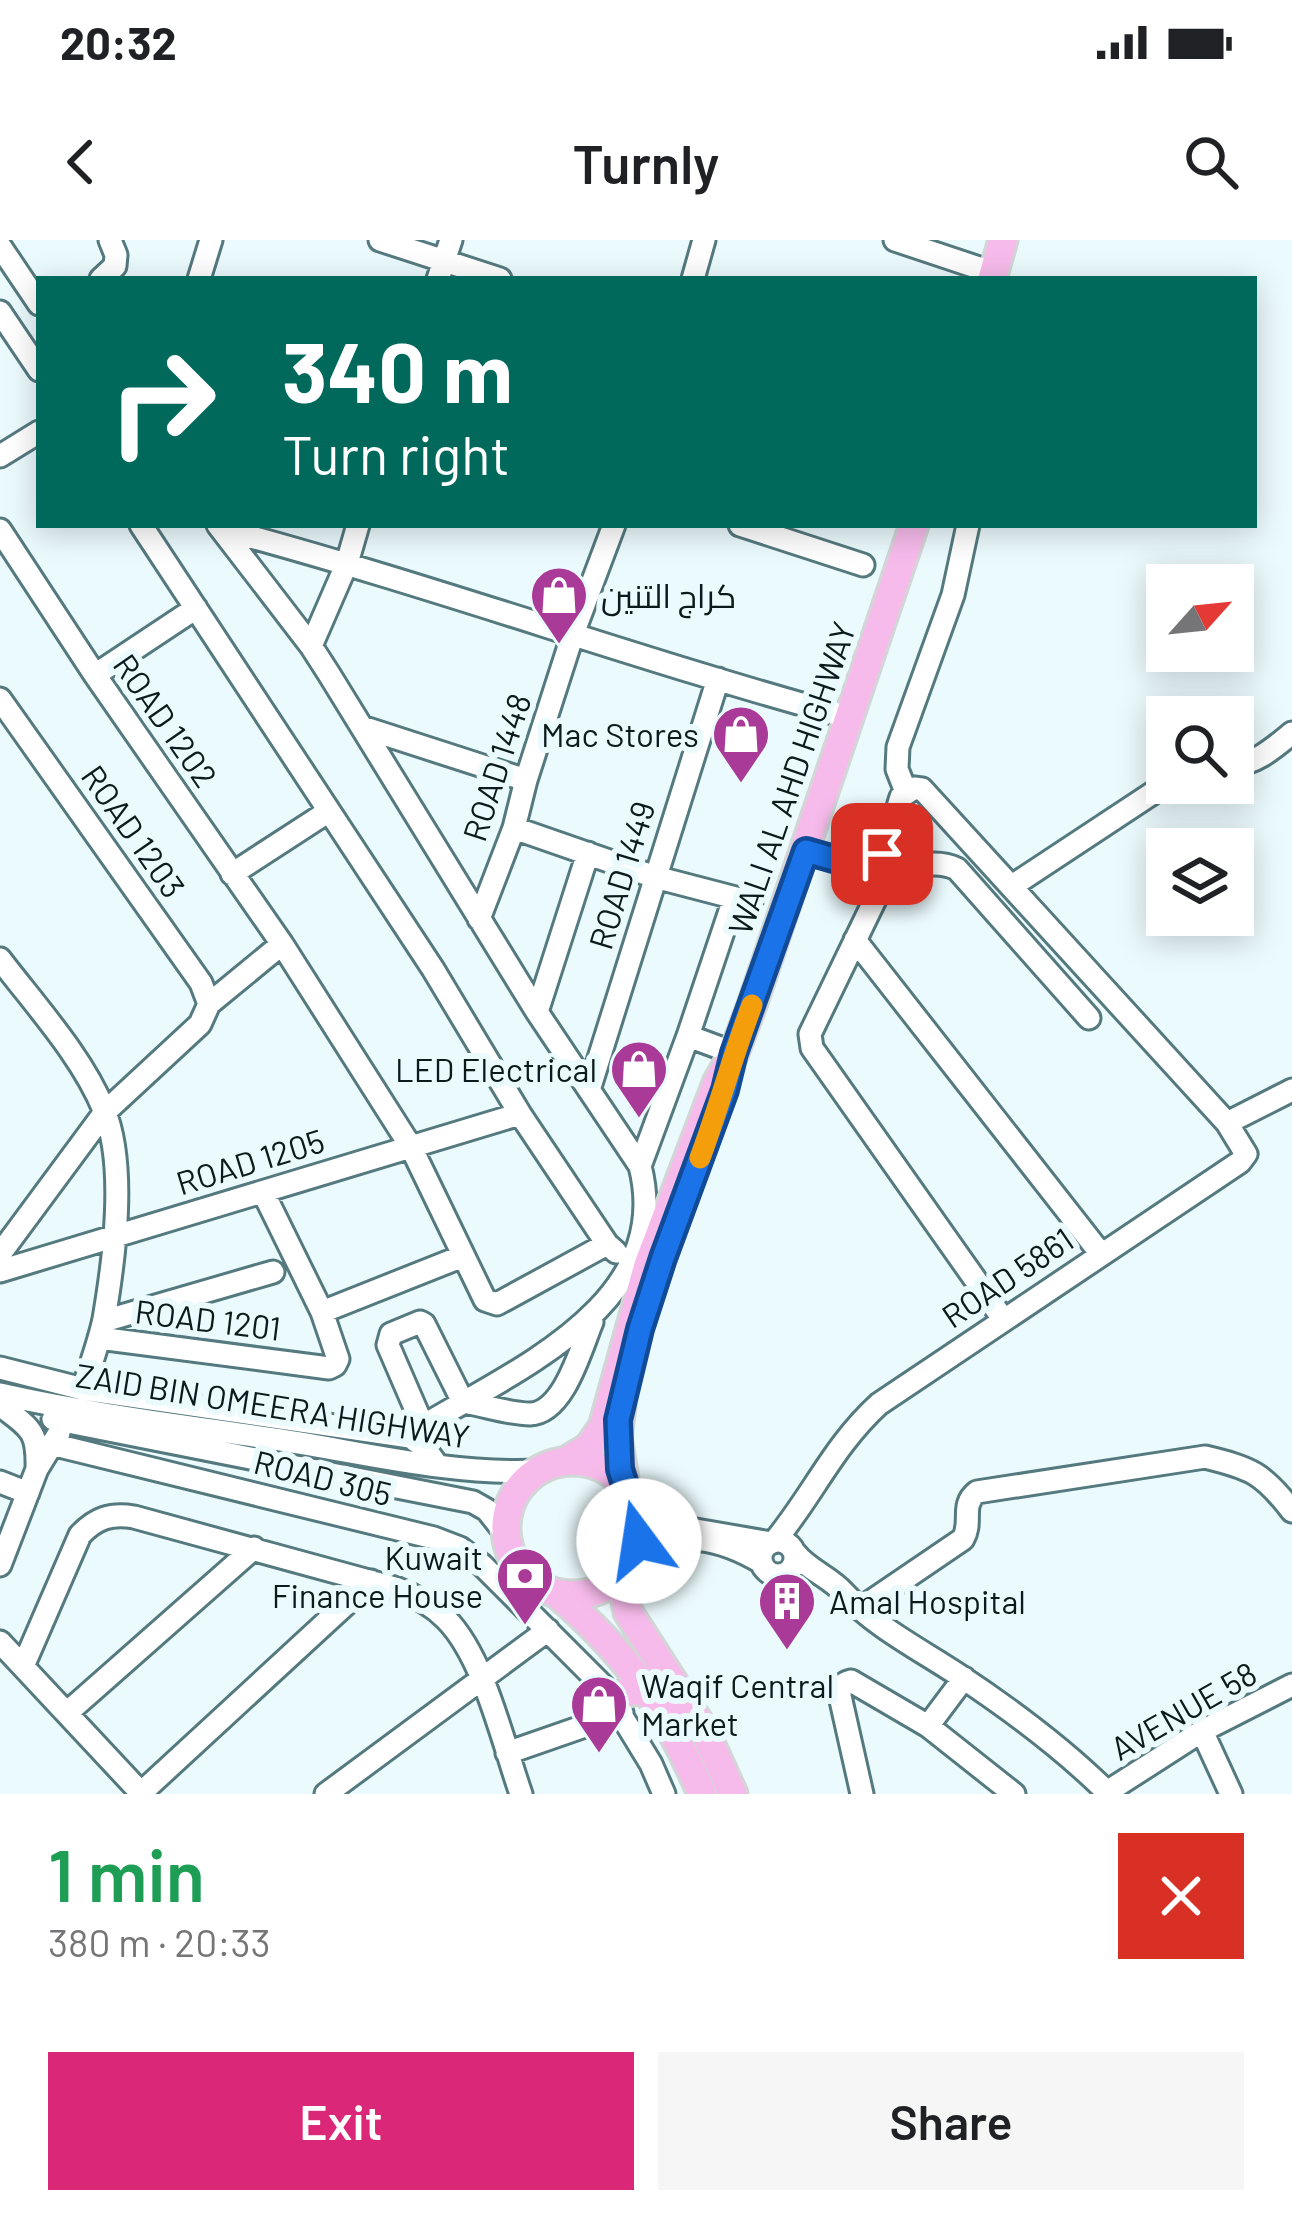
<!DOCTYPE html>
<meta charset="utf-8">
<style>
body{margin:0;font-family:Barlow,Cairo,sans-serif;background:#f6f6f6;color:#202124;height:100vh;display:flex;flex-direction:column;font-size:45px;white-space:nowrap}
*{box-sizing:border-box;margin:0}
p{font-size:39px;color:#757577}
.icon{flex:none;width:66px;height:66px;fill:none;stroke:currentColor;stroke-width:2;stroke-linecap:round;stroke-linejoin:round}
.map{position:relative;height:1554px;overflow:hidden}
.sheet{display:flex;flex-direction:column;background:#fff;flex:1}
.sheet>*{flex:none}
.banner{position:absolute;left:36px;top:36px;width:1221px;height:252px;border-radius:0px;box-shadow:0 6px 30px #0003;background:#00695c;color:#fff;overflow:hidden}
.needle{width:78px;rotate:63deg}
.controls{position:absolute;left:1146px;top:324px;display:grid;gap:24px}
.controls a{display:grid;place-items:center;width:108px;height:108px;border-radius:0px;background:#fff;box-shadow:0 6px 30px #0003;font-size:60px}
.pin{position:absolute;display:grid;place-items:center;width:102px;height:102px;color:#fff;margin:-51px;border-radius:24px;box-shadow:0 6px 18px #0006}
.me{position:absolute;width:132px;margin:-66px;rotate:346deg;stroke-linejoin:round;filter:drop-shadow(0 0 9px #0008)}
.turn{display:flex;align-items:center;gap:42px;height:252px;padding:0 48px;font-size:54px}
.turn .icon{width:156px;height:156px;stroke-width:2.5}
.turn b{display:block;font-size:84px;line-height:102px}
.round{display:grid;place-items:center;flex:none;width:126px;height:126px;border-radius:0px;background:#f6f6f6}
.overview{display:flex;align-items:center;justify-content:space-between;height:204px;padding:0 48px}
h1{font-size:72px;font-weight:600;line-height:90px;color:#1e9e55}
.cta{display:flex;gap:24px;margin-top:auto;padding:24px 48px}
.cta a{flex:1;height:138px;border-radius:0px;background:#db2777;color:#fff;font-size:48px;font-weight:600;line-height:138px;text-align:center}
.cta a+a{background:#f6f6f6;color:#202124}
.status{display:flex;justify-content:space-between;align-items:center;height:84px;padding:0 60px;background:#fff;direction:ltr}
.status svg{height:33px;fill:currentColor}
header{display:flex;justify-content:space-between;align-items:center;height:156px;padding:0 48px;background:#fff;font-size:54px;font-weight:600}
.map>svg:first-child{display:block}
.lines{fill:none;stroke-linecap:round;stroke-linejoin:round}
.minor-casing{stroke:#54797f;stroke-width:27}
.major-casing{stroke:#d3d6d6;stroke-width:33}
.minor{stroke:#fff;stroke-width:21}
.major{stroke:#f7bbeb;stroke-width:27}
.route-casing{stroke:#114b97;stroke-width:30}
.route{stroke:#1a73e8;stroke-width:21}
.slow{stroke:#f59e0b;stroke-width:21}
.labels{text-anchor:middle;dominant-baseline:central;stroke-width:12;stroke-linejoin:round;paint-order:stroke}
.poi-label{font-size:33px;fill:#0b1a1d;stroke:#ebfafd;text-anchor:start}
.street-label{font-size:33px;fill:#0b1a1d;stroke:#ebfafd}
</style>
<div class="status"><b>20:32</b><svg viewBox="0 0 49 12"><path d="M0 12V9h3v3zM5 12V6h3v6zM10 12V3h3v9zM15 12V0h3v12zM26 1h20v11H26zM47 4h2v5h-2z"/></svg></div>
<header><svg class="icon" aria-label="back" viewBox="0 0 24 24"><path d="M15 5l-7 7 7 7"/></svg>Turnly<svg class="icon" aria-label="search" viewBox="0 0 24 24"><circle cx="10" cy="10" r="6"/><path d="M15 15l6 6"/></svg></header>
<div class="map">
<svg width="1292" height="1554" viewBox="0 0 1292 1554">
<rect width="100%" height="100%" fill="#ebfafd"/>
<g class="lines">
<defs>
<path id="minor" d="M380,0L500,39
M895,0L994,33
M0,6L39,64
M101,39L115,26L116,15L110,0
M199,39L211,0
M438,39L451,0
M693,39L704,0
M0,72L39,130
M0,216L39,192
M141,285L433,729L520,874L607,1004L616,1012
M218,285L311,406L329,434L537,772L640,926C675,1063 517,1129 423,1186L410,1197
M740,285L863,325
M222,289C432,345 638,420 848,477
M0,290L95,435L282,704L411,907L485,1060L497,1064L607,1004
M311,406L347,323L358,285
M95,435L196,368
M0,459L201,743L209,764
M1172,472L1175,477
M362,487L526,540
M1233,524C1254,526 1276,506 1292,493
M906,552L897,529L898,507L953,355L968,285
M514,588L655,637L751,662
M232,634L329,571
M1012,646L1168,543
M479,679L514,588L526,540L573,394L614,285
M855,700L1101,1014
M0,719C35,765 82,816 104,870C127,926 114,1020 104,1079C99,1103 90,1126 83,1149
M537,772L588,613
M688,796L734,813
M589,850L718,439
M1227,883L1292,850
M640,926L688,796L734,659
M0,1014L105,872L200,784L209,764L282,704
M0,1031L520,874
M322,1072L463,1016
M1003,1079L812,808L810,794L883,643C903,627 934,618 957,629L1089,778
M104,1081L273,1032
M99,1098L329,1128L335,1125L338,1119L322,1072L263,952
M0,1128L83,1149L410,1197L424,1207L437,1225
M0,1154C93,1175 187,1186 281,1200C365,1213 451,1235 537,1231
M4,1168C32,1189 38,1193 37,1229
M53,1179L473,1262L487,1270L506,1294
M423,1186L388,1105L391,1094L420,1082L424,1084L463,1162C484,1165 509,1174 530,1174C564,1173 581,1108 592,1082
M51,1204L434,1298L460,1308L482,1325L604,1447L651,1524L664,1554
M0,1242L28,1253
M637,1266L655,1281L667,1285L771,1303
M761 1318a17 17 0 1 1 34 0a17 17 0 1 1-34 0Z
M774,1302C813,1255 833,1206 879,1164L1240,922L1246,914L1227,883L922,549L914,548L901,557C893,581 889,616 865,628L805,611
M636,1313C679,1288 722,1299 761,1322
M795,1313C808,1330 830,1337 844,1353C874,1386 919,1409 957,1434C1010,1469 1064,1509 1109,1554
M0,1325L37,1229L59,1193
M860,1369L963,1299C973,1282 960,1265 977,1252L1205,1217C1251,1228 1263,1233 1292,1271
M0,1402L142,1554
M24,1424L80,1295C96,1278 111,1273 134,1277L398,1349C416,1356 432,1365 446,1379C484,1417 503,1503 521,1554
M68,1472L254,1308
M928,1486L964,1438
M1202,1491L1231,1554
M507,1513L622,1473
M1107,1552L1202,1491L1292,1445
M141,1553L371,1341
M326,1554L548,1390
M862,1554L840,1456C840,1447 842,1443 851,1441L928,1486L1014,1554"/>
<path id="major" d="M992,39L1003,0
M621,1167L617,1197L625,1245
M506 1288a67 67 0 1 1 134 0a67 67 0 1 1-134 0Z
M566,1221L589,1207L603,1187L648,1025L717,843L734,813L752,765L914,285
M624,1333V1352L628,1372L705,1492L733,1554
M556,1353C627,1414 666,1468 702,1554
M613,1459L632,1450L651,1453"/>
</defs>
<use href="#minor" class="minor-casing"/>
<use href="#major" class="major-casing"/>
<use href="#minor" class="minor"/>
<use href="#major" class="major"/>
</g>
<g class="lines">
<defs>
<path id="route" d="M639,1301L641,1290L637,1266L625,1245L620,1229L618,1180L640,1089L663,1018L725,850L734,813L806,611L865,628L872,626L882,614"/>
</defs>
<use href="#route" class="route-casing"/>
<use href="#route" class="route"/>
<path class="slow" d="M700,918C719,867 733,815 752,765"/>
</g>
<defs>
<symbol id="shop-pin" viewBox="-11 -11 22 30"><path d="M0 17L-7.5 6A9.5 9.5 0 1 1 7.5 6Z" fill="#a93a98" stroke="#ebfafd"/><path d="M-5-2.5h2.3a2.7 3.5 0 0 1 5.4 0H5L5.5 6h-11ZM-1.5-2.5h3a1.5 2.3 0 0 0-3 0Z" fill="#fff"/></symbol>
<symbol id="bank-pin" viewBox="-11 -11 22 30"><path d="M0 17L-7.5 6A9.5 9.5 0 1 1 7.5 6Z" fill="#a93a98" stroke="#ebfafd"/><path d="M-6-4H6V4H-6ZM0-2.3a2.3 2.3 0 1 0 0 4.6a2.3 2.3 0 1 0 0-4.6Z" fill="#fff"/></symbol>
<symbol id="building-pin" viewBox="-11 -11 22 30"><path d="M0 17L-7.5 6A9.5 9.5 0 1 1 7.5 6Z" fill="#a93a98" stroke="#ebfafd"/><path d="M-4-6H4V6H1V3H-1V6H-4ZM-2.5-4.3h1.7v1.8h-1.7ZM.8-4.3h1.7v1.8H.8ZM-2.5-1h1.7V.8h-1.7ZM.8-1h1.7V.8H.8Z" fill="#fff"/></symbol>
</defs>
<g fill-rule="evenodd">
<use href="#shop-pin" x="526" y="322" width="66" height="90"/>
<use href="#shop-pin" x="708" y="461" width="66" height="90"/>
<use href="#shop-pin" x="606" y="796" width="66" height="90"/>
<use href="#bank-pin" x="492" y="1303" width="66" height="90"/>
<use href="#building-pin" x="754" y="1328" width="66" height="90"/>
<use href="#shop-pin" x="566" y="1431" width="66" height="90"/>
</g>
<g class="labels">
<g class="poi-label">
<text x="601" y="355">كراج التنين</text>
<text x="699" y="494" text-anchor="end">Mac Stores</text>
<text x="597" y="829" text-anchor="end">LED Electrical</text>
<text x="483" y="1317" text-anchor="end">Kuwait<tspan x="483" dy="38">Finance House</tspan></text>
<text x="829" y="1361">Amal Hospital</text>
<text x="641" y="1445">Waqif Central<tspan x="641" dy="38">Market</tspan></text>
</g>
<g class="street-label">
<text transform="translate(166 480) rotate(55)">ROAD 1202</text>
<text transform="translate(496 527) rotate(-72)">ROAD 1448</text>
<text transform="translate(791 538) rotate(-71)">WALI AL AHD HIGHWAY</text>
<text transform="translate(134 591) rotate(55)">ROAD 1203</text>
<text transform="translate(621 635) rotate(-73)">ROAD 1449</text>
<text transform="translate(250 921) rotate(-17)">ROAD 1205</text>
<text transform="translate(1007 1037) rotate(-34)">ROAD 5861</text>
<text transform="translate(208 1079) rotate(7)">ROAD 1201</text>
<text transform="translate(273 1165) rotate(9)">ZAID BIN OMEERA HIGHWAY</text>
<text transform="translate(323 1237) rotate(14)">ROAD 305</text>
<text transform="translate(1183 1470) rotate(-30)">AVENUE 58</text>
</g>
</g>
</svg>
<div class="controls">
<a><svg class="needle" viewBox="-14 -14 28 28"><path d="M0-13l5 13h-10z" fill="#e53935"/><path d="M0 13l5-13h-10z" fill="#757577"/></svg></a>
<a><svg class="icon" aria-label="search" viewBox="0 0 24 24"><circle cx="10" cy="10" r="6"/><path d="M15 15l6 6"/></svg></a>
<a><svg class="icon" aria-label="layers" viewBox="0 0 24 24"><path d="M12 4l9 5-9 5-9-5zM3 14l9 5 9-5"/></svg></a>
</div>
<div class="pin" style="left:882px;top:614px;background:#d93025"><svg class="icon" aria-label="arrive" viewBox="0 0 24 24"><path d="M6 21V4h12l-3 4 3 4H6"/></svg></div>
<svg class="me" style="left:639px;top:1301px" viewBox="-20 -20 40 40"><circle r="19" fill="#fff"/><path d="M0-13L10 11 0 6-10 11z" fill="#1a73e8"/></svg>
<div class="banner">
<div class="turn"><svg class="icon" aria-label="right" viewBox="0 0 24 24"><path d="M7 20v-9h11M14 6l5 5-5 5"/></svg><div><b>340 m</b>Turn right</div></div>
</div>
</div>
<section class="sheet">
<div class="overview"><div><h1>1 min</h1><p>380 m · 20:33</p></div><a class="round" style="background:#d93025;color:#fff"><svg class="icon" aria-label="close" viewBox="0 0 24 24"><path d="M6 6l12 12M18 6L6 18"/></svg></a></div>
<div class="cta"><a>Exit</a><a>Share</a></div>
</section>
